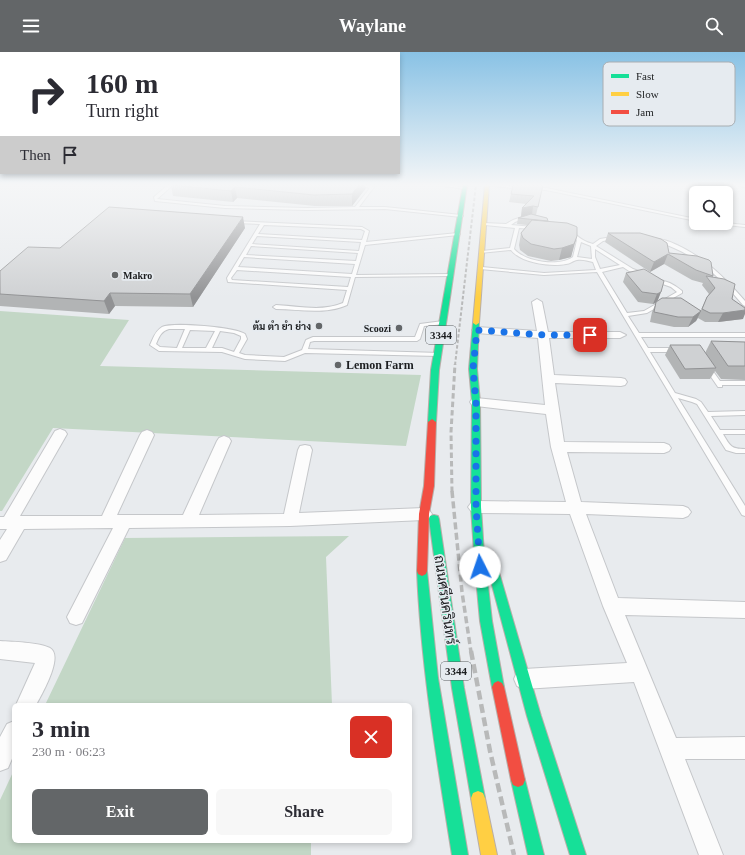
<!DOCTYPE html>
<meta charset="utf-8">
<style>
body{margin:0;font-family:"Times New Roman",Sarabun,serif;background:#f7f7f7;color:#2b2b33;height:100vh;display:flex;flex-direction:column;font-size:15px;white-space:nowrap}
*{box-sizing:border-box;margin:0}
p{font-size:13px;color:#7c7c81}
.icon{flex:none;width:22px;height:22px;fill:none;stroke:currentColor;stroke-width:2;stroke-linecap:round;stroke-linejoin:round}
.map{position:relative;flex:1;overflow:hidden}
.drawer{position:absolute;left:12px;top:651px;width:400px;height:140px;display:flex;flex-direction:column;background:#fff;border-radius:6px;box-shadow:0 2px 6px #0003}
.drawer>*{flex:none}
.top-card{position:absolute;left:0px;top:0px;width:400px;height:122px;box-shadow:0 2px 6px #0003;background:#fff;color:#2b2b33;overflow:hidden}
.fabs{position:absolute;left:689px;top:134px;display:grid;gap:8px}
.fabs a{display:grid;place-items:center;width:44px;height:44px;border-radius:6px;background:#fff;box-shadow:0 2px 6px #0003;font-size:20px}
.pin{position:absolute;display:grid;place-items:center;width:34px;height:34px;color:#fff;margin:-17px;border-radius:8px;box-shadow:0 2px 6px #0006}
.me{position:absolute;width:44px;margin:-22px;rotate:356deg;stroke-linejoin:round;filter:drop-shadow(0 0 3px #0008)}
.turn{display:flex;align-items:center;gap:14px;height:84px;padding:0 20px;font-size:18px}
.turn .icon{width:52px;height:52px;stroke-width:2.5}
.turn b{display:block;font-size:28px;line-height:34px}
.then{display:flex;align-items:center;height:38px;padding:0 20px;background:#0003;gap:8px;font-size:15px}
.round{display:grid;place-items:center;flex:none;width:42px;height:42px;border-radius:6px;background:#f7f7f7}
.headline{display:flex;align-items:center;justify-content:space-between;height:68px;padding:0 20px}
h1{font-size:24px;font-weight:700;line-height:30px}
.action{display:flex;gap:8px;margin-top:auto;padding:8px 20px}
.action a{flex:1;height:46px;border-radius:6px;background:#636668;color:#fff;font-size:16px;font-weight:700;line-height:46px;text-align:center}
.action a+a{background:#f7f7f7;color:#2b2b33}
header{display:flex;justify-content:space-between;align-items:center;height:52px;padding:0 20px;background:#636668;color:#fff;font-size:18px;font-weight:700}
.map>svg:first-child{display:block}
.green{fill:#c3d7c6}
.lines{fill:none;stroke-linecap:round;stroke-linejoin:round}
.lane-casing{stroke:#c5c7ca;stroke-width:2}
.street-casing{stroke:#c5c7ca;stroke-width:2}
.fast-casing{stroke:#b8aea9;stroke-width:2}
.slow-casing{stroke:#b8aea9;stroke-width:2}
.jam-casing{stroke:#b8aea9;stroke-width:2}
.lane{fill:#fcfcfc;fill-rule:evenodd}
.street{fill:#fcfcfc;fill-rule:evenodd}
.fast{fill:#16e098;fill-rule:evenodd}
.slow{fill:#ffcf43;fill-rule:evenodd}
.jam{fill:#f24e42;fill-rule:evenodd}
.rail-far3{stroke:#b8b9b9;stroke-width:2;stroke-dasharray:3.5 2;stroke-linecap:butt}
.rail-far2{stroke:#b8b9b9;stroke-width:3;stroke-dasharray:5.5 3;stroke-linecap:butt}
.rail-far1{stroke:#b8b9b9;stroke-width:3.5;stroke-dasharray:7 3.5;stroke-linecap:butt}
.rail{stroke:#b8b9b9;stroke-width:4.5;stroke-dasharray:9 4.5;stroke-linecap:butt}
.wall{fill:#b2b4b5}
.shaded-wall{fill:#919294}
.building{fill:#cfd1d3;stroke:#919294}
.route{stroke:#1a73e8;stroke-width:7;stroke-dasharray:0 12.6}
.poi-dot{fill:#636668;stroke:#e6ebf0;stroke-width:1.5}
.labels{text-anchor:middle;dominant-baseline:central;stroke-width:3.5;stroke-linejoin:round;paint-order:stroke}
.far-poi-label{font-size:10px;font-weight:bold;fill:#1c1e20;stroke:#e6ebf0;text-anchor:end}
.shield{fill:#e6ebf0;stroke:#595c5e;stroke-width:1}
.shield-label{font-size:11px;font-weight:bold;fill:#1c1e20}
.poi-label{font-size:12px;font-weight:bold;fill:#1c1e20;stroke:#e6ebf0;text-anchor:start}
.near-street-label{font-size:14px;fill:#1c1e20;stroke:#e6ebf0}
.key{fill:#e6ebf0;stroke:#a9aeb2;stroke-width:1}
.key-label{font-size:11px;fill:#1c1e20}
</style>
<header><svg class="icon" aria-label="menu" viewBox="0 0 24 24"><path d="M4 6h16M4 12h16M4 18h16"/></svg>Waylane<svg class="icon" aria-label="search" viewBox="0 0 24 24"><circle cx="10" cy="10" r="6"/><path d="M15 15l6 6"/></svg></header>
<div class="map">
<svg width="745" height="803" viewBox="0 0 745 803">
<rect width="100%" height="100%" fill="#e8ebee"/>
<path class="green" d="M0,259L129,268L100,314L421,323L406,394L53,376L2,459H0Z
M349,484L326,505L332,653H45L125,486Z
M14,718V789H311V803H0V748Z"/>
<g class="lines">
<defs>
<path id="lane" d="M168,133H173L157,147L225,154L307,156L355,155L370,136L359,133H369L374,135L359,155H385L461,163L463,164L461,165L385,157L307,158L225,156L155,149L154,145Z
M436,133H451L467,136L465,137Z
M485,133H503L523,136L521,137Z
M738,133H745V135L739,134Z
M533,136H546L696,167V169L546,138H532V136Z
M525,164L528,165L515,170L511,173L534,175L536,176L534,177L519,176L514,197C525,210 559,215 573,205L577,188L573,184L567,181V179C575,180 577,185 583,188C586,190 590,191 593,192L600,187L618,184V186L603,189L596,194L633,217L644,221L642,222L629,219L623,215L602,220L627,261L644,259L677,240L671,235L657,230V228C666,228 675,233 682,239V241L647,261L628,264L639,281H745V285H641L648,296H676L679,298L676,300H650L675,341L696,347L701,350L708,360L745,359V363L711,364L720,378H745V382H723C730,394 731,397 745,397V401H736L726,398L697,352L692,350L678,346L745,454V464L742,463L597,220L544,223L480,217V216L482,215L544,221L596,218L593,210C588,209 582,207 577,208C574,208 570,212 566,212C551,215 521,211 511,198L480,201V199H482L510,196L515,176L485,173H484V171L506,172L513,168ZM581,190L591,194L592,207L577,205ZM595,197L620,213L600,217L595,205Z
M233,169L362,175L369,179L366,190L458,181L460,182L458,183L365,193L356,223L451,222L453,223V224L355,225L347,253C325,263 299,257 276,257L273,255L276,253C298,254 322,260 343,251L347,238L228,230L227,226L260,172L234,171H233ZM264,173L361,177L365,179L362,188L258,182ZM257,184L361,190L359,199L252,192ZM251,194L358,201L356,209L246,203ZM244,205L355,212L352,222L238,215ZM237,218L351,225L348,235L232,228L231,226Z
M715,171H726L745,173V175L717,172Z
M656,187C663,187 671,190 677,193C705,206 725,226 745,249V254L743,253C717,222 696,202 656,189Z
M443,269L446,271L445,272L424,274L420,287L417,289H314L310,290L308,297L440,301L441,302L438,304L305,301L285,309L245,307L222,300L159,299L150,293C153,287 155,279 162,275C173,270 235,275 245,282L247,287L239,301L245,303L284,305L302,298L306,288L313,285H415L420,272ZM169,277H185L177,296L160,295L156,292C159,285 161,279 169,277ZM190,278L215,279L206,296H182ZM220,279L234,281L241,284V287L234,300L222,296H212Z
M708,314L710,315L720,329H745V333H722V335H718L705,316Z"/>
<path id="street" d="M537,247L542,250L548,280H620L626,283L620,286H549L554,323L621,326L625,327L627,330L625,333L621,334L555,331L564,390L664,391L669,393L671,396L669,399L664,401L567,400L581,450L683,454L688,456L691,460L688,464L683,466L586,462L618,546L745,550V566L625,563L676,686L745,685V707H685L723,803H699L634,630L524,637L517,634L514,627L517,620L524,617L627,611L603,554L570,462L476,461L471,459L468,455L471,451L476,449L566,450L551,395L546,362L476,354L472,353L470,350L472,347L476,346L545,353L538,286L477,281L472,278L477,275L537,279L532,250Z
M60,377L65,379L67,382L20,464H102L140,383L142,380L147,378L152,380L154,383L117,463H183L217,389L219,386L224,384L229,386L231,389L199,463L284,462L298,398L300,394L305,393L310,394L312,398L299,461L424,456L429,458L432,462L429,466L424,468L290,474L129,476L82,571L76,573L70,571L67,565L113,476L24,477L6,508L0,510V488L7,477H0V465H4L55,379Z
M0,589C13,590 38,590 50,596C64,604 42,642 36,653H16L35,611L0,607Z
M14,669V702L8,716L0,719V685L7,672Z"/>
<path id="fast" d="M463,133H467L439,318L436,370L432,373L428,370L431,318Z
M476,269L479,271L477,317L480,350L481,455L484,502L489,498L493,500L494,503L541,664L586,803H570L527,664L485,507L492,569L504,635L502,639L498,641L494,639L492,635L480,569L475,515L471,455L472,350L469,317L473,271Z
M434,463L438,464L439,467L464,636L485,746L483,751L478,753L473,751L471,746L452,636L429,467L430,464Z
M422,514L426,516L427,519L438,626L468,803H452C437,709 421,615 417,519L418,516Z
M518,721L523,723L525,728L544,803H528L511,728L513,723Z"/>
<path id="slow" d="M485,133H489L479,271L476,273L473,271Z
M478,739L483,741L485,746L497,803H481L471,746L473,741Z"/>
<path id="jam" d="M432,367L436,370L434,434L429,462L427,519L426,522L422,524L418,522L417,519L419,462L424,434L428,370Z
M498,629L502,631L504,635L525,728L523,733L518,735L513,733L511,728L492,635L494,631Z"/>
</defs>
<use href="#lane" class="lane-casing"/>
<use href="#street" class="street-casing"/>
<use href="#fast" class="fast-casing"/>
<use href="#slow" class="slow-casing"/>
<use href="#jam" class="jam-casing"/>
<use href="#lane" class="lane"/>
<use href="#street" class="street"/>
<use href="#fast" class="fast"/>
<use href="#slow" class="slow"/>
<use href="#jam" class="jam"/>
<path class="rail-far3" d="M455,313L476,133"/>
<path class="rail-far2" d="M452,440L451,380L455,312"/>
<path class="rail-far1" d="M452,439L462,540L471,600"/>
<path class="rail" d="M471,599L490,699L514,803"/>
</g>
<path class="wall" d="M171,133L366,136L352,154H315L237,146L233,150L173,144Z
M543,133L536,163H532L548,169L573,196L571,205L559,208L551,209L528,204L520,198L519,193L521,181L527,173L517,172L518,166L529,163L521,165L522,156L526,152L509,150L511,142Z
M245,176L193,255L115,254L109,262L0,254V219L60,196Z
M608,181L669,201L713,224V225L732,247L743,267L718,270H705L698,266L696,269L688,275H674L650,270L652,260L656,251L653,252L638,250L623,230L626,221L661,240L657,250L701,258L707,245L709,242L702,233L703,231L692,228L664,212L650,220L605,190Z
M711,289L745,290V328L721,327L715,319L710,327H680L665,303L670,293L705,301Z"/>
<path class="shaded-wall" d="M359,133H365L366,136L352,154V142Z
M235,135L237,146L233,150L231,139Z
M533,154L532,163L521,165L522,156Z
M243,165L245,176L193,255L190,242Z
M577,184L571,205L559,208L562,196Z
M668,202L664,212L650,220L654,210Z
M661,240L657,250L653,252L657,242Z
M110,241L115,254L109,262L104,249Z
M745,258V262L743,267L718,270L723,261Z
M701,259L696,269L688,275L693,265Z"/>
<path class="building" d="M172,133H359L352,142L314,143L235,135L231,139Z
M513,133H543L538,155L533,154L522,156L534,144L511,142Z
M109,155L243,165L190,242L110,241L104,249L0,242V219L28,195L60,196Z
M531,162L547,166L548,169L518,166Z
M532,168L567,171L575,174L577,175V184L574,192L562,196L554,197L531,192L523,186L521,181Z
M608,181H640L661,187L667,191L669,201L697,204L709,208L711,210L713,224L696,218L668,202L654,210Z
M644,217L664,229L661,240L657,242L642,240L626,221Z
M706,224L724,227L735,232L732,247L745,256V258L723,261H710L702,257L707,245L715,236Z
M662,246H681L701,259L693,265H678L654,260L656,250Z
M711,289L745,290V314H728Z
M670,293H700L716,316L685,317Z"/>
<linearGradient id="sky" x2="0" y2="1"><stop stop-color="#89c2e5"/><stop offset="0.54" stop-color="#f5f6f7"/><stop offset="1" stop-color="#f5f6f7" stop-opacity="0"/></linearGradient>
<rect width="745" height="246" fill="url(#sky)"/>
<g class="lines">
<path class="route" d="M480,515L476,455V350L473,317L477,278L544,283H590"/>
</g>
<g class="poi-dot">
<circle cx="115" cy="223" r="4"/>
<circle cx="319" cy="274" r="4"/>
<circle cx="399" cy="276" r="4"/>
<circle cx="338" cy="313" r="4"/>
</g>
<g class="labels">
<g class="far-poi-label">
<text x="123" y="223" text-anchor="start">Makro</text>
<text x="311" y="274">ต้ม ตำ ยำ ย่าง</text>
<text x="391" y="276">Scoozi</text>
</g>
<g class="shield">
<rect x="426" y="274" width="30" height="18" rx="3"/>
<rect x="441" y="610" width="30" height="18" rx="3"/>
</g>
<g class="shield-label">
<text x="441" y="283">3344</text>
<text x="456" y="619">3344</text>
</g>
<g class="poi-label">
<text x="346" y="313">Lemon Farm</text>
</g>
<g class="near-street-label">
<text transform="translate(445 548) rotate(82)">ถนนศรีนครินทร์</text>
</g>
</g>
<rect x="603" y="10" width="132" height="64" rx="6" class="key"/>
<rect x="611" y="22" width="18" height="4" fill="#16e098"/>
<rect x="611" y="40" width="18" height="4" fill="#ffcf43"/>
<rect x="611" y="58" width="18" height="4" fill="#f24e42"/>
<g class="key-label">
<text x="636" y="28">Fast</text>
<text x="636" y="46">Slow</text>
<text x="636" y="64">Jam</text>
</g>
</svg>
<div class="fabs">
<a><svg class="icon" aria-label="search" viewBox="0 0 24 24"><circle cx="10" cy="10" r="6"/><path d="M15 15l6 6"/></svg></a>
</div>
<div class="pin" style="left:590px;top:283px;background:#d93025"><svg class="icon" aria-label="arrive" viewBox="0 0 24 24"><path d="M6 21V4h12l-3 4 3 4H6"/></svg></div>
<svg class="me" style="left:480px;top:515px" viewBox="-20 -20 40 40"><circle r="19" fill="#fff"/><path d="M0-13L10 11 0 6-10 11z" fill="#1a73e8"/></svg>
<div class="top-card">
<div class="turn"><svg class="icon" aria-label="right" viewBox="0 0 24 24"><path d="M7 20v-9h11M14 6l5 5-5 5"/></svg><div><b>160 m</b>Turn right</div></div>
<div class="then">Then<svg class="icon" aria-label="arrive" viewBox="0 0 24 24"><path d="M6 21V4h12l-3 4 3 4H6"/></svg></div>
</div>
<section class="drawer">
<div class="headline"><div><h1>3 min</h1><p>230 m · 06:23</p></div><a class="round" style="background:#d93025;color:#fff"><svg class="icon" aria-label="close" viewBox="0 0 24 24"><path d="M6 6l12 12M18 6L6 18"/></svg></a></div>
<div class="action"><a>Exit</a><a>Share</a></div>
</section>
</div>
